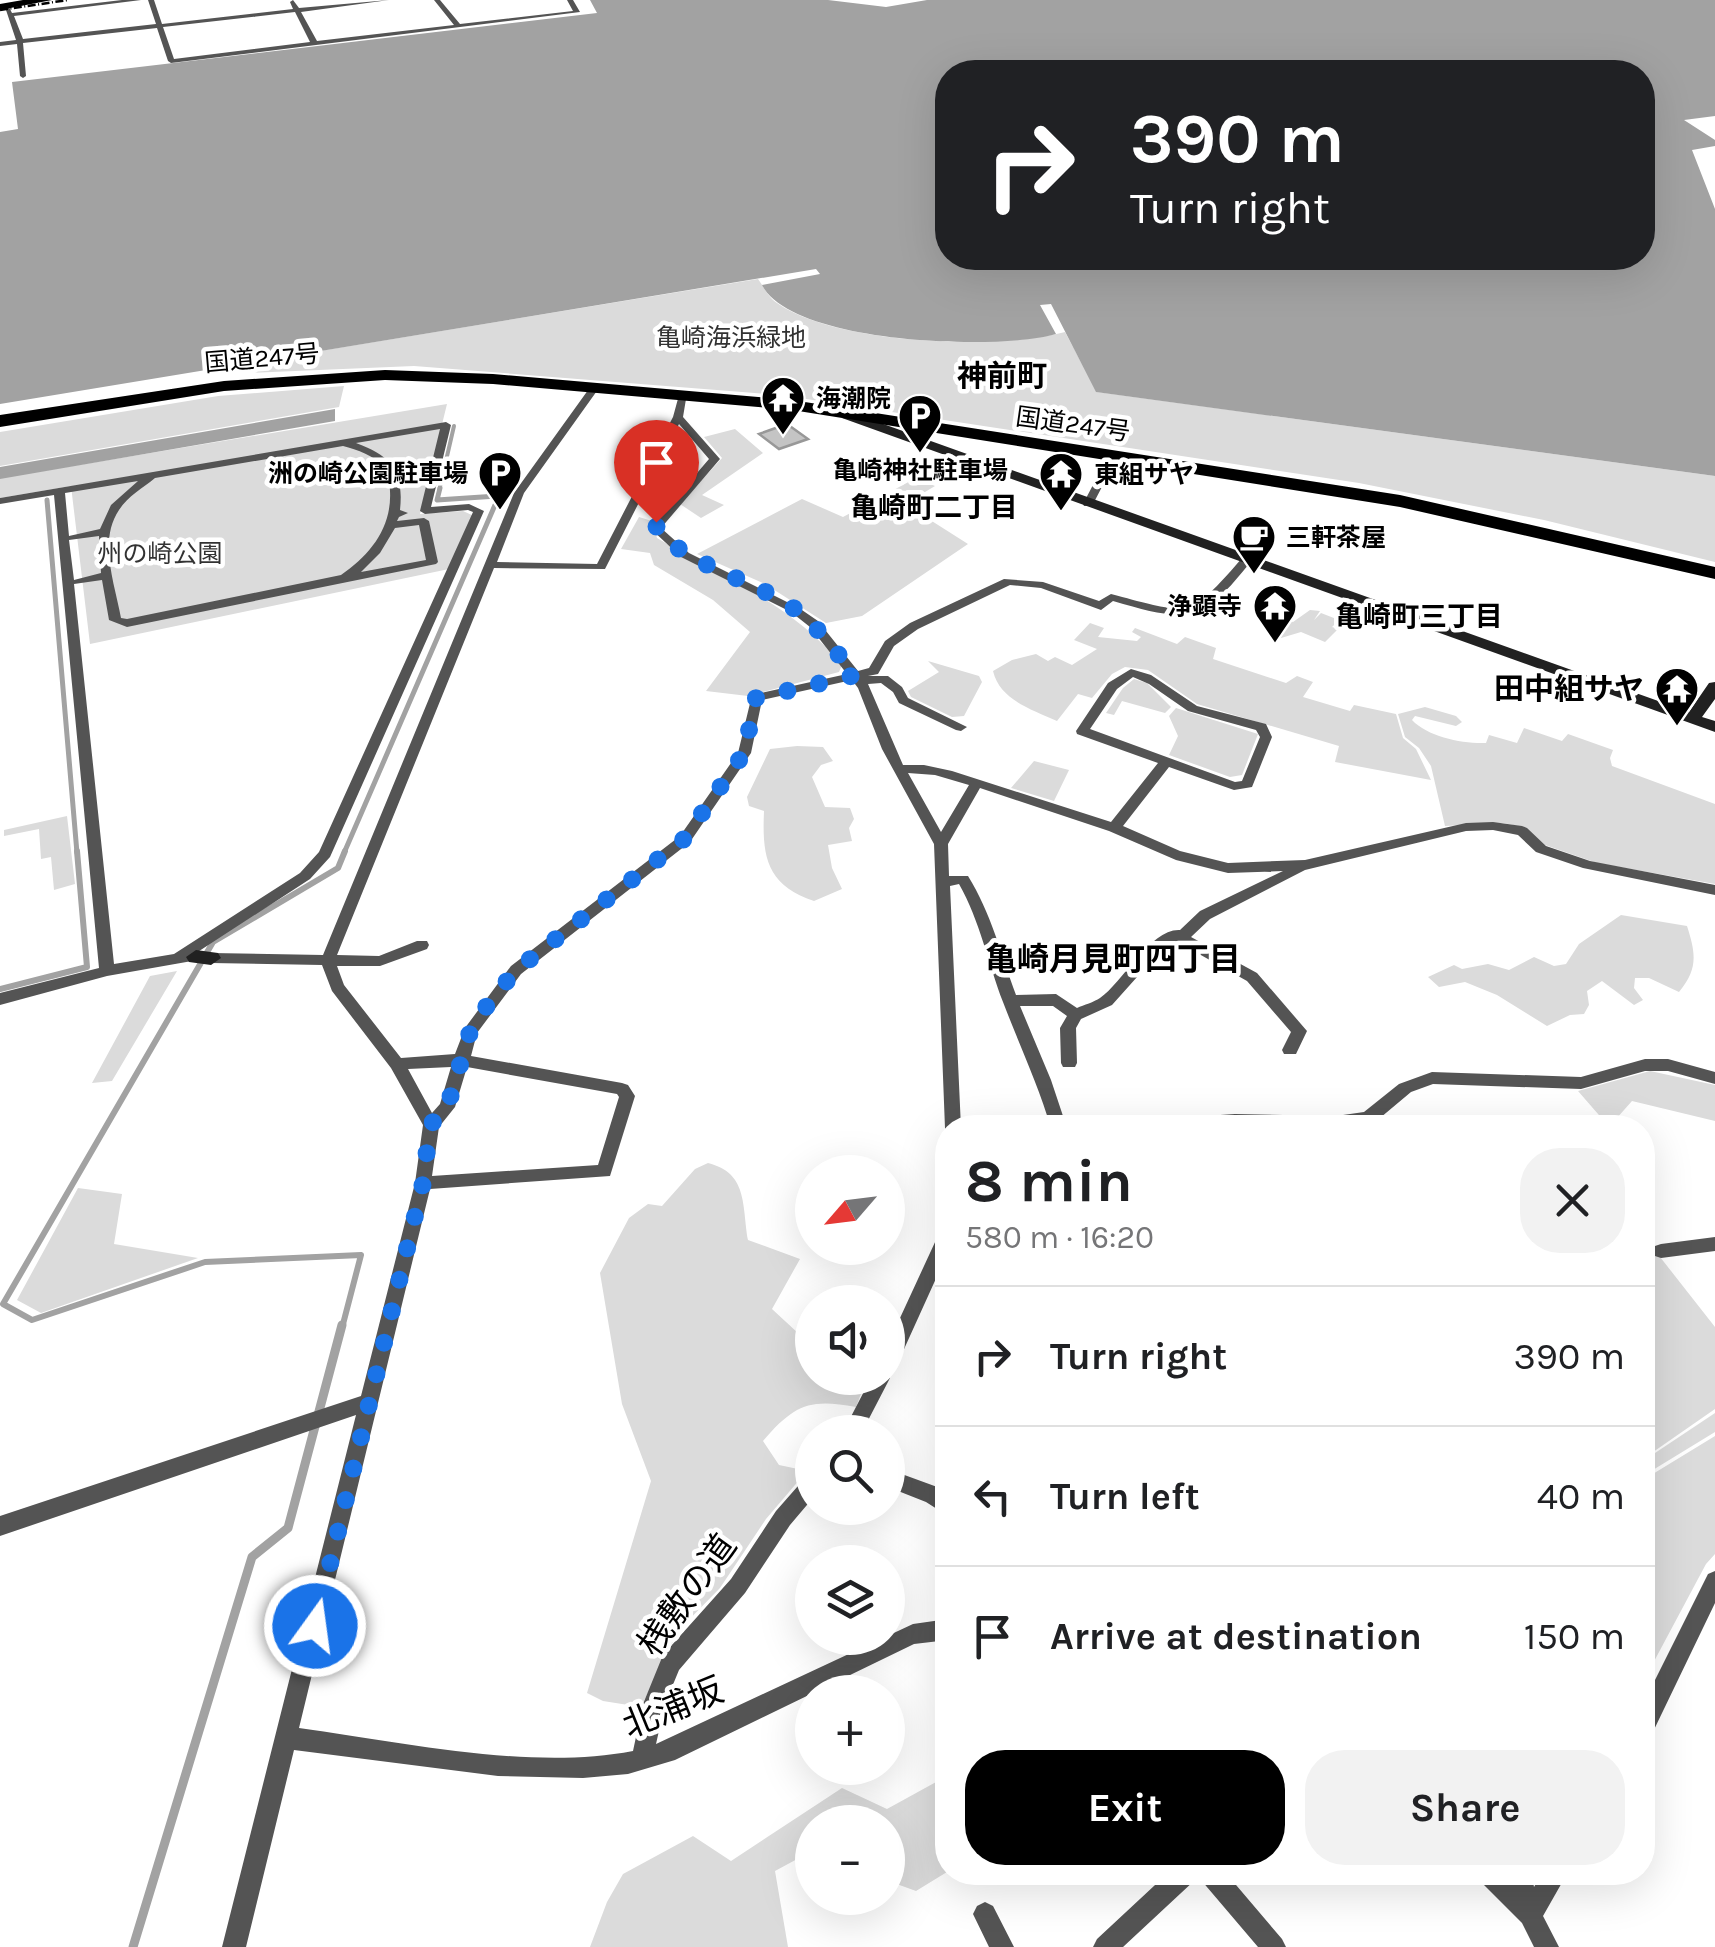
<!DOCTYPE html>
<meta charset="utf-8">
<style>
body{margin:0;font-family:Karla,"Noto Sans JP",sans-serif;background:#f2f2f2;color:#202124;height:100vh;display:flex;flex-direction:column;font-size:38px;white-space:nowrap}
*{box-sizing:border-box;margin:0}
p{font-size:32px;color:#757577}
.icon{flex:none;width:55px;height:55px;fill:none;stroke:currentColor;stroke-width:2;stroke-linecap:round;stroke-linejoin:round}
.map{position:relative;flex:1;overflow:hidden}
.side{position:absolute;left:935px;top:1115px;width:720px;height:770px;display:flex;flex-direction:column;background:#fff;border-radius:40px;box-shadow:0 10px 40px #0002}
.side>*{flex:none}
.banner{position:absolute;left:935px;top:60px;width:720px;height:210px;border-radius:40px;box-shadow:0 10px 40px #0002;background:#202124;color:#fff;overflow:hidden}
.needle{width:65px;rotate:242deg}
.buttons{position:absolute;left:795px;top:1155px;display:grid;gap:20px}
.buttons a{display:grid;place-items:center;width:110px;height:110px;border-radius:50%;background:#fff;box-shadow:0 10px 40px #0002;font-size:50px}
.pin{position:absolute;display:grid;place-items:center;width:85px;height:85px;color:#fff;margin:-102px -42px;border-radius:50% 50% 50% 0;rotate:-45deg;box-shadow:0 0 10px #0007}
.pin .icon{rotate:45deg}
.me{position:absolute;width:110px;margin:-55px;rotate:14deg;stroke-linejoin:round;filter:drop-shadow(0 0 8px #0008)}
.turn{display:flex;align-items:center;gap:35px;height:210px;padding:0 30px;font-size:45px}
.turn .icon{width:130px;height:130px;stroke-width:2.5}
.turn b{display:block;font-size:70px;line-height:85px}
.round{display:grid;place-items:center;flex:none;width:105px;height:105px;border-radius:40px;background:#f2f2f2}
.head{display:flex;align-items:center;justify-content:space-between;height:170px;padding:0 30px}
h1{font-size:60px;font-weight:700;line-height:75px}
.button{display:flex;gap:20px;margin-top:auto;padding:20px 30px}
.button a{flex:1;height:115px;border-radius:40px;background:#000;color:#fff;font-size:40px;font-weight:700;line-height:115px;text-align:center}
.button a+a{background:#f2f2f2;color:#202124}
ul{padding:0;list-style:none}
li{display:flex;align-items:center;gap:30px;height:140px;padding:0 30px;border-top:2px solid #e0e0e0}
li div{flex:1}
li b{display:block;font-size:38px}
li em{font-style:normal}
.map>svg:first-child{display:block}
.green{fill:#dbdbdb}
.water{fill:#a2a2a2;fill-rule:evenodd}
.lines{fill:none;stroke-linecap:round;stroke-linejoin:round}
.stream-far3{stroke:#a2a2a2;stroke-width:4}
.stream-far2{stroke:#a2a2a2;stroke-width:5}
.stream-far1{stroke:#a2a2a2;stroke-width:6}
.stream{stroke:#a2a2a2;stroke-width:9}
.building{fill:#c4c4c4;stroke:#989898;stroke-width:2.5}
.street{fill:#545454;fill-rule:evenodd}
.secondary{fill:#212121;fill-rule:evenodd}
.highway{fill:#000;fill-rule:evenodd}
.rail{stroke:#000;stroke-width:2.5;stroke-dasharray:8 2.5 1 2.5;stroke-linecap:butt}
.route{stroke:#1a73e8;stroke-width:18;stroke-dasharray:0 32.4}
.labels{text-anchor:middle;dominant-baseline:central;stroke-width:9;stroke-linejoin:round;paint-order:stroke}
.far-park-label{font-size:25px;fill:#323232;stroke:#fff}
.far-street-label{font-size:25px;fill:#000;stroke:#fff}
.far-poi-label{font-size:25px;font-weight:bold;fill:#000;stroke:#fff;text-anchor:start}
.far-neighbourhood-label{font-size:28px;font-weight:bold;fill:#000;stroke:#fff}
.far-quarter-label{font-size:30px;font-weight:bold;fill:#000;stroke:#fff}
.poi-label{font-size:30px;font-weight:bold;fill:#000;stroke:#fff;text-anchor:end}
.neighbourhood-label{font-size:32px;font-weight:bold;fill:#000;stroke:#fff}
.near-street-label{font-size:35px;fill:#000;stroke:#fff}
</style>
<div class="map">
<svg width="1715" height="1947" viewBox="0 0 1715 1947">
<rect width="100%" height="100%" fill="#fff"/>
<path class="green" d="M758,279C764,287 768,297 777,303C837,345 996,350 1065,332L1097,392L1715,476V562L1544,520L1359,483L780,395L414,366L249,373L246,363Z
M344,386L339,407L0,466V432L218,396Z
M447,404L420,514L463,511L474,516L449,569L90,644L71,486L0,498V478Z
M735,429L763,453L702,495L724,505L701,518L680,504L722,458L704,437Z
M916,478L935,486L905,504L968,544L862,616L826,623L765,584L697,554L802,499L843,517Z
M639,517L652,521L657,538C722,577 793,605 842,665L839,672L748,696L706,691L750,632L713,600L654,565L650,553L621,549Z
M1310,610L1320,611L1314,620L1321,613L1339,620L1332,627L1338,629L1325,642L1301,632L1281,638L1267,634L1269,624L1279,618L1293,622Z
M1090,623L1104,628L1098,637L1137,641L1141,637L1132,632L1135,628L1177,644L1185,637L1216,648L1213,659L1286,683L1297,676L1313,682L1303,697L1350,711L1354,705L1396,714L1403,738L1416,749L1431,780L1335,762L1339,746L1197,704L1148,670L1125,667L1112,674L1092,698L1078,694L1057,721C1031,709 1000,700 993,671L1012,660L1036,654L1048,661L1055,657L1072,665L1097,649L1074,640Z
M928,661L979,676L982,682L964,716L952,717L911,697L908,691L939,672Z
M1134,679L1147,683L1171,707L1165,713L1122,701L1114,715L1106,713L1123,688Z
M1425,707L1456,716L1462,722L1456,726L1415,716L1412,720C1428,737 1463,744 1486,743L1489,735L1517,743L1524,728L1562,741L1568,734L1613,750L1610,758L1612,766L1715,804V884L1597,863L1545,845L1524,827L1503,823L1445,826L1431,766L1419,748L1405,737L1398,714Z
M1176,708L1258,734L1242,775L1230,777L1169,755L1178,736L1169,716Z
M797,746L823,747L833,761L821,765L812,777L825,807L850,808L854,819L849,828L852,841L828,845L832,868L842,889L814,901C766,885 762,856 764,811L749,806L747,797L770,749Z
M1034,761L1069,770L1054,801L1011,788Z
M67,816L75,884L54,890L51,857L41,859L39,829L4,836V830Z
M1621,915L1687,926C1696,954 1698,969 1679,992L1649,978H1635L1634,988L1643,1000L1634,1005L1602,981L1587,991L1589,1005L1584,1014L1570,1015L1547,1026L1497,995L1465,982L1439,987L1428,977L1454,965L1462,969L1488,964L1509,970L1534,957L1554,966L1566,964L1579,944Z
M177,971L112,1081L92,1083L150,976Z
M1650,1071L1715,1085V1121L1632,1101L1616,1119L1605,1122L1578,1091Z
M708,1163C748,1173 742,1205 748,1240L800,1259L772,1309L812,1346V1378H867L856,1407C809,1398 794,1405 763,1441L779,1465L798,1469L811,1456L812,1465L766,1519L720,1588L678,1631L641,1707L603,1701L587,1693L651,1481L622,1404L600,1273L629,1218L648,1204L662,1206L695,1169Z
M78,1188L122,1194L114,1244L198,1258L41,1313L17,1300Z
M1642,1234L1715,1327V1409L1643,1459Z
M1715,1413V1432L1643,1476V1461Z
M1715,1436V1554L1706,1564L1643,1682V1480Z
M947,1776V1872L916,1891L894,1883L888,1867V1822H812V1851L775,1871L788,1947H590L607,1902L623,1874L693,1836L731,1861L842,1788L887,1809Z"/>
<path class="water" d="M590,0H828L886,7L927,0H1715V116L1684,120L1715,140V146L1692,150L1715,209V476L1096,392L1051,304L1040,305L1056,334C998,351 792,344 762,285L820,274L816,269L0,404V132L18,129L12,82L597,13ZM948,72H1642V258H948Z
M335,409V421L0,479V467Z"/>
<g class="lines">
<path class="stream-far3" d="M439,491L454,426"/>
<path class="stream-far2" d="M440,488L437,500L497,496
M47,500L77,853
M344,853L495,505"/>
<path class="stream-far1" d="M0,989L87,967L77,851
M342,1328L361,1255L205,1262L32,1320L3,1304L213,942L338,868L345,851"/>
<path class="stream" d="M133,1947L252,1557L288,1528L342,1325"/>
</g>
<path class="building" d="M787,424L808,439L779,449L759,434Z"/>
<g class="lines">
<path class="street" d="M122,0H141L14,16L23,39L156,24L148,0H154L162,24L293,9L290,2L293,0L299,8L389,0L301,12L317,41L454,25L434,0H440L460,24L573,11L567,0H573L580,12L171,63L168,61L157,28L23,43L26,76L23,78L20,76L17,44L0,46V42L16,40L5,7H9L12,13ZM295,12L310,42L174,59L163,27Z
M594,385L599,388L524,493L497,562L597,564L673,417L679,395L687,393L683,417L720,459L661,528L689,553L799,608L818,621L858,671L869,668L885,641L910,623L1004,579L1043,582L1099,601L1111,594C1188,614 1188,621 1242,558L1246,557L1252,560C1202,624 1188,623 1113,601L1101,610L1041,588L1010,585L918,629L894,646L878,674L868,676H888L902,687L908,698L967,727L961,731L956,730L899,703L893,692L881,683L868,684L903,765H924L952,771L1111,822L1158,763L1077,734L1076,731L1108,683L1131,669L1151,675L1197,706L1266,724L1272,737L1252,787L1234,790L1169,767L1123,826L1180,851L1228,863L1305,860L1466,823L1493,822L1522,826L1527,828L1546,846L1590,861L1715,885V895L1583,868L1536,852L1518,835L1493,830L1466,831L1305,870L1210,919L1191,937L1257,973L1307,1031L1296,1054H1284L1282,1050L1291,1032L1247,981L1176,941L1146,967L1112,1005L1081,1019L1076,1028L1077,1063L1075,1067H1063L1061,1063L1060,1028L1067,1016L1053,1006H1020L1051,1080L1067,1128H1051C1038,1084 1019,1044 1003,1002C988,963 980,921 959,884L950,886L961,1128H948V1133L945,1128L934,844L882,749L858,688L852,680L762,700L751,753L690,842L521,974L477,1033L471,1056L622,1083L628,1085L635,1096L610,1176L430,1189L299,1728C402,1742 530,1771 633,1751L643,1704L663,1655L731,1579L776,1511L805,1478L812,1476V1499L790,1525L745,1593L679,1670L665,1704L656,1744L913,1624L948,1619V1640L914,1644L675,1760L628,1774L583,1778L498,1776L294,1750L246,1947H222L356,1415L0,1536V1516L361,1396L415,1183L423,1125L391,1068L332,991L322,965L211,963L204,958L211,953L323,955L514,493L591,386ZM679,424L709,459L650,528L681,557L791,612L810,627L847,674L752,695L738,753L680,836L511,966L465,1028L455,1054L401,1058L344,985L337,966H380L427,949L429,945L427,941H417L379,956L337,955L494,568L605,569ZM1133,677L1149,684L1188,711L1256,730L1260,737L1242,781L1235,782L1090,729L1117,689ZM908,773L935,775L969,785L941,832ZM980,788L1109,831L1176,860L1228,873L1283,871L1200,911L1180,930C1151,928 1122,983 1100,998C1094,1002 1084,1005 1077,1008L1056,994L1016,995C1001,954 991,913 968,876H949L948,844ZM451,1067L440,1104L432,1113L408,1069ZM467,1067L617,1094L619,1097L598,1165L432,1176L439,1127L455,1107Z
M446,422L451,425L431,507L469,504L484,511L330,857L310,879L193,955L192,961L107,976L0,1005V993L99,968L54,495L0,504V498ZM440,429L420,511L425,514L468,510L473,512L319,852L300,873L174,954L114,964L74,584L102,580L109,620L127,627L436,564L438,562L429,521L424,518L397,521L399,517L408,513L400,510C404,472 392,456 356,443ZM343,446C357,450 375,455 384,468C388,475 390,483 390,491C392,528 370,555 341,575L127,619L121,618C115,584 98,541 119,510C128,496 143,488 155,478ZM138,481L111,505L100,529L69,536L65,493ZM419,525L426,560L361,572L380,553L395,528ZM99,536L101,573L74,580L69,540Z
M1107,451L1112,454L1104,483L1092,506H1084L1083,504L1094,483L1102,454Z
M1645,1059H1668L1715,1072V1084L1668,1071H1645L1581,1089L1433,1084L1411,1092L1374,1123L1343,1128H1108L1110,1123L1116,1122L1235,1114L1336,1116L1364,1112L1399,1084L1432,1072L1581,1077Z
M948,1225V1252L895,1369L888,1371V1344L942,1227Z
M1715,1237V1251L1661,1258L1655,1256L1652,1251L1655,1246L1661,1244Z
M888,1372L890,1378L862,1432H843L871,1378H888Z
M888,1469L940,1488L948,1494V1516L926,1502L888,1487Z
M1715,1571V1603L1650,1738L1642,1741V1706L1708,1574Z
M1169,1872H1225L1282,1939L1286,1947H1258L1201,1880L1198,1873L1195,1880L1123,1947H1093L1097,1939Z
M1476,1872H1504L1509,1877L1508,1872H1531L1534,1887L1543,1872H1568L1543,1916L1559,1947H1534L1522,1923L1479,1880Z
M985,1902L993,1906L1014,1947H989L973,1914L977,1906Z"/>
<path class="secondary" d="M847,411L1689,712L1709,683L1715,682V699L1702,717L1715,721V732L842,418L840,415Z
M196,950L218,953L221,958L211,965L189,962L186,957Z"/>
<path class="highway" d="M23,0H52L0,10V4Z
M385,370L493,374L792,400L1400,495L1715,567V579L1400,507L792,410L493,384L385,380L224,391L0,427V415L224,381Z"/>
<path class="rail" d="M0,10L68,0"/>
</g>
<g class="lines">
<path class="route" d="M315,1626L423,1183L430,1125L447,1108L470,1032L488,1004L516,970L684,839L744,753L756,698L856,675C833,650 816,622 786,603C743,577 693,566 657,531L656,522"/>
</g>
<defs>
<symbol id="temple-pin" viewBox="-11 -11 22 30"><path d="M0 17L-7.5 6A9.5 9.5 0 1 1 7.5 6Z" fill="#000" stroke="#fff"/><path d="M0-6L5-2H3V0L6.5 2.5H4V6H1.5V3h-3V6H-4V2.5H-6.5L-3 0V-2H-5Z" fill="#fff"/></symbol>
<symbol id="parking-pin" viewBox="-11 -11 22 30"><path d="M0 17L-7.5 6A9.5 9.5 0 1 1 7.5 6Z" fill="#000" stroke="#fff"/><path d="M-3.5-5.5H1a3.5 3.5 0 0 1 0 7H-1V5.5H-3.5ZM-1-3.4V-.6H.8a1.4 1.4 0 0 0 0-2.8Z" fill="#fff"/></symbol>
<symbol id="cafe-pin" viewBox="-11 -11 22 30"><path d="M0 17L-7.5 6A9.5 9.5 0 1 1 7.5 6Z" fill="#000" stroke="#fff"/><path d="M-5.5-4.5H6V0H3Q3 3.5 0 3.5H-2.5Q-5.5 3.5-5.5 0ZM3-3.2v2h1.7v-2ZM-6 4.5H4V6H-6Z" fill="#fff"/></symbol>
</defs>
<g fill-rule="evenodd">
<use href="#temple-pin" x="758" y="373" width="50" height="68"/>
<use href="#parking-pin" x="895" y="391" width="50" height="68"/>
<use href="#parking-pin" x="475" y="448" width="50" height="68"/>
<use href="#temple-pin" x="1036" y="449" width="50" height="68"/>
<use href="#cafe-pin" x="1229" y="512" width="50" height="68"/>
<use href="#temple-pin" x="1250" y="581" width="50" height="68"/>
<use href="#temple-pin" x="1652" y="664" width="50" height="68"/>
</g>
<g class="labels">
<g class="far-park-label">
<text x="731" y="337">亀崎海浜緑地</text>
<text x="160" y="553">州の崎公園</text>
</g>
<g class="far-street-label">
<text transform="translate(262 358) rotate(-5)">国道247号</text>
<text transform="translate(1073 424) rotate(8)">国道247号</text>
</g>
<g class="far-poi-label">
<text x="816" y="398">海潮院</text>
<text x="920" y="470" text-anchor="middle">亀崎神社駐車場</text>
<text x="468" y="473" text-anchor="end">洲の崎公園駐車場</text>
<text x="1094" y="474">東組サヤ</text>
<text x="1286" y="537">三軒茶屋</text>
<text x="1242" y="606" text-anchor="end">浄顕寺</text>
</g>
<g class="far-neighbourhood-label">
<text x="934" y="507">亀崎町二丁目</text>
<text x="1419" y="616">亀崎町三丁目</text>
</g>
<g class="far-quarter-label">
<text x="1002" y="376">神前町</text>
</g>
<g class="poi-label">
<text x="1644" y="689">田中組サヤ</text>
</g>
<g class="neighbourhood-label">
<text x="1113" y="959">亀崎月見町四丁目</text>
</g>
<g class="near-street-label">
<text transform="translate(687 1595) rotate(-54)">桟敷の道</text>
<text transform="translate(673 1708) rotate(-22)">北浦坂</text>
</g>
</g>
</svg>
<div class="buttons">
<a><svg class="needle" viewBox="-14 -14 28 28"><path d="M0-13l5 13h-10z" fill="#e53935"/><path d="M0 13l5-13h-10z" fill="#757577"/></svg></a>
<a><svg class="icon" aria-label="sound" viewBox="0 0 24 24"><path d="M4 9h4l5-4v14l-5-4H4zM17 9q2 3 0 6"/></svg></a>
<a><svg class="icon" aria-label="search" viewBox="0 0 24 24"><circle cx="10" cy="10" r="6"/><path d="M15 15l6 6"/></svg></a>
<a><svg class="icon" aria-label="layers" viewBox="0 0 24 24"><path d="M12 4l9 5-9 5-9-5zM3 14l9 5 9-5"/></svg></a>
<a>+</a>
<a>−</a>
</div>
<div class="pin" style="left:656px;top:522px;background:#d93025"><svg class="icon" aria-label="arrive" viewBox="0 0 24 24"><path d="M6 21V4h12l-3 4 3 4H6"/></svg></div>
<svg class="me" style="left:315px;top:1626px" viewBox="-20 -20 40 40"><circle r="17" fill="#1a73e8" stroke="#fff" stroke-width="3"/><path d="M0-11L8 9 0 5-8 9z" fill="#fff"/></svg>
<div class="banner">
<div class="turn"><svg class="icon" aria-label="right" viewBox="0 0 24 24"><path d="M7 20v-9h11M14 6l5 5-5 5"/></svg><div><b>390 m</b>Turn right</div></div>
</div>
<section class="side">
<div class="head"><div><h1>8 min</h1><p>580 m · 16:20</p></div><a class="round"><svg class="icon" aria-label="close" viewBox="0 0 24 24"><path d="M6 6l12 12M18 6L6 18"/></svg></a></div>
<ul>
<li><svg class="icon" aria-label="right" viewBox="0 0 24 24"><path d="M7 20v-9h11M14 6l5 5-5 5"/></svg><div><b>Turn right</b></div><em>390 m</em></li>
<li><svg class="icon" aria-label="left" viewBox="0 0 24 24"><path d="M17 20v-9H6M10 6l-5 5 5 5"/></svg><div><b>Turn left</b></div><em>40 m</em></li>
<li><svg class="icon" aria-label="arrive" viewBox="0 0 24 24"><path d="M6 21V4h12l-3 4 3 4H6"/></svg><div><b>Arrive at destination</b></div><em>150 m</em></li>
</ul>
<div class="button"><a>Exit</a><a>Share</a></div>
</section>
</div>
